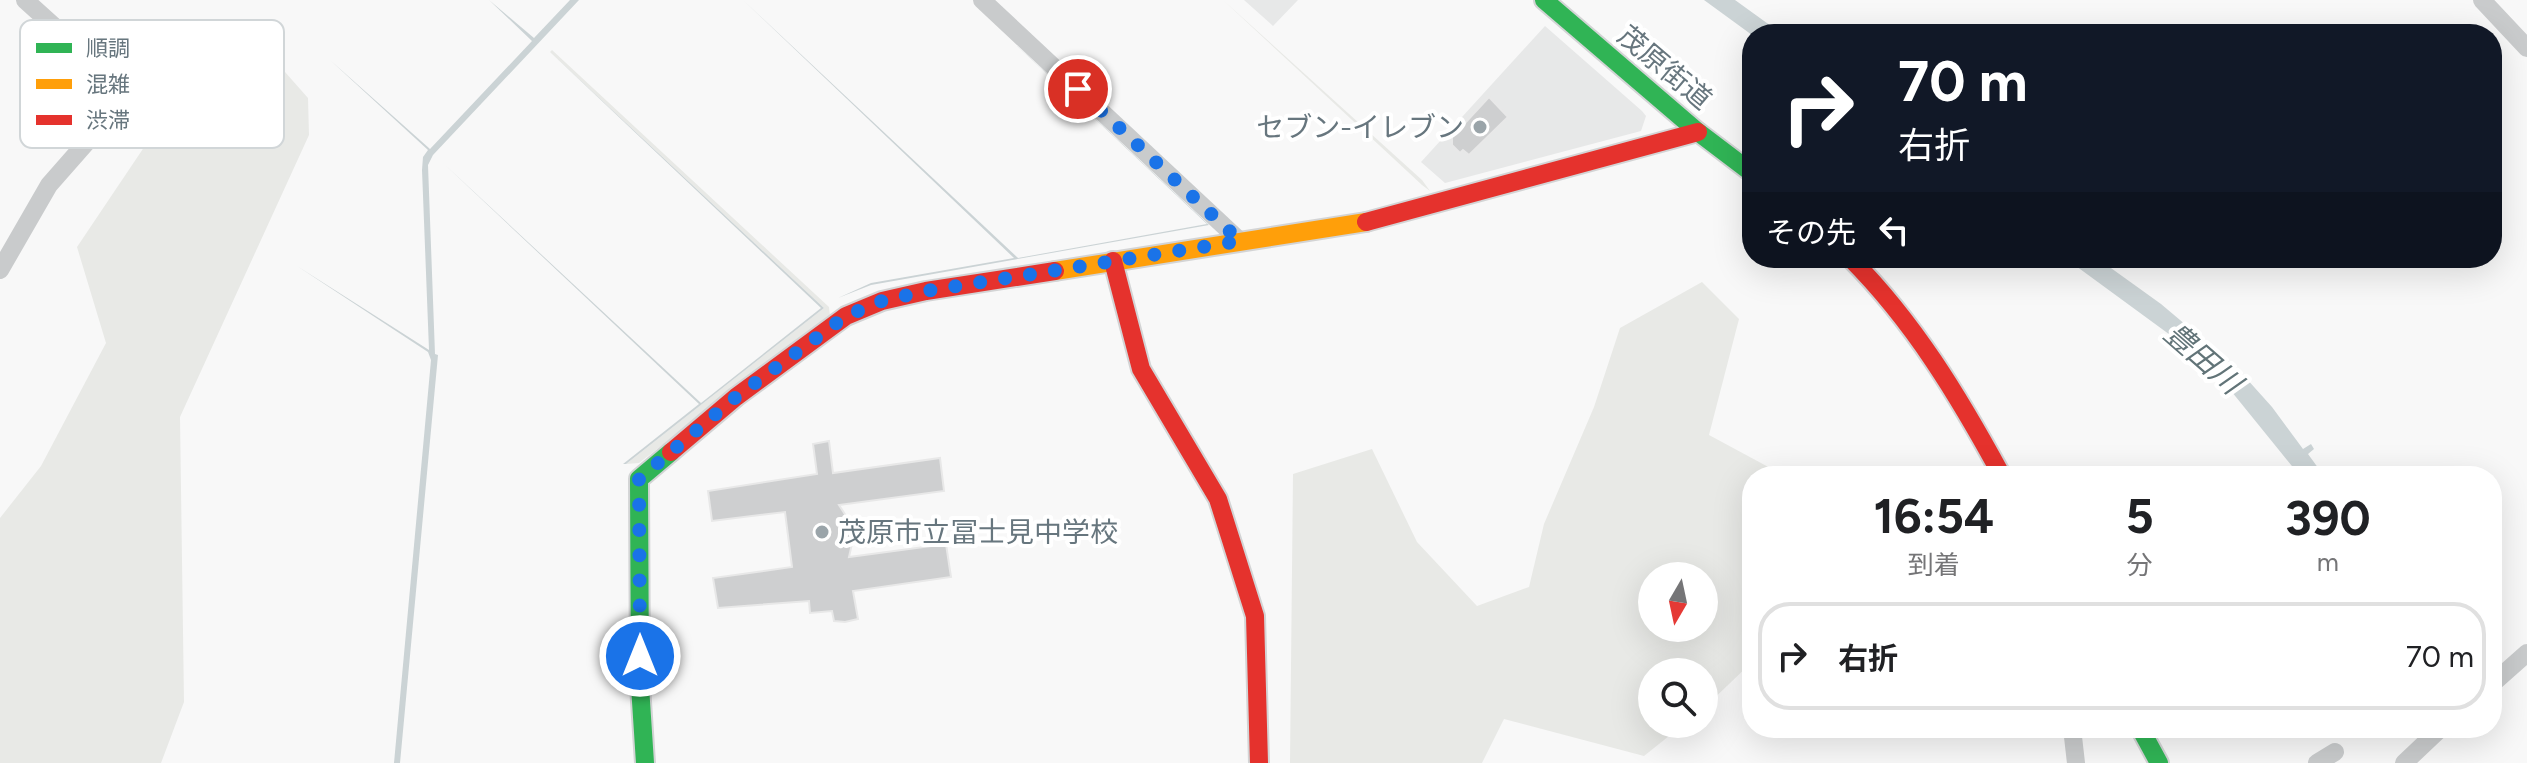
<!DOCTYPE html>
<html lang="ja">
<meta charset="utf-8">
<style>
body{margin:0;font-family:Figtree,"Noto Sans JP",sans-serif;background:#f6f6f6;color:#202124;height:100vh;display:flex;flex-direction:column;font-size:30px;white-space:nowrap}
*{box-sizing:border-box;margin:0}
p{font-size:26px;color:#757577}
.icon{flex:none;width:44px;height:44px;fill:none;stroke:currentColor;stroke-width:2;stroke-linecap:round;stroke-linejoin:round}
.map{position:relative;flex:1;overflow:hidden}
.drawer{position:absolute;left:1742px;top:466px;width:760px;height:272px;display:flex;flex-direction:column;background:#fff;border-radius:32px;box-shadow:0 8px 32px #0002}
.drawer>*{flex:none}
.banner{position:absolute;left:1742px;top:24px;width:760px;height:244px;border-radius:32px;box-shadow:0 8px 32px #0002;background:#111827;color:#fff;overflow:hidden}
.needle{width:52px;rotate:189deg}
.controls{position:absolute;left:1638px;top:562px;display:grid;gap:16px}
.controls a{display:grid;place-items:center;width:80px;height:80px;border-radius:50%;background:#fff;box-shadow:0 8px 32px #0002;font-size:40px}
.pin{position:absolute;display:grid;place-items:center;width:68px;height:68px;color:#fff;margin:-34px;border:4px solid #fff;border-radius:50%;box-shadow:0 2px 8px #0007}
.me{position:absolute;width:88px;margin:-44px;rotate:0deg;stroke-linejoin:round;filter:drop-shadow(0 0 6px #0008)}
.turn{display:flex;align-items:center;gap:28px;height:168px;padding:0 24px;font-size:36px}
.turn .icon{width:104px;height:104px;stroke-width:2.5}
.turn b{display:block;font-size:56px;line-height:68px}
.then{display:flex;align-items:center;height:76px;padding:0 24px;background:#0003;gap:16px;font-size:30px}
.eta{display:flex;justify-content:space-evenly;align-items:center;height:136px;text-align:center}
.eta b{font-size:48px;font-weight:700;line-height:56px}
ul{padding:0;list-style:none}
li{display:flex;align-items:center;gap:24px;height:108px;margin:0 16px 12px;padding:0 8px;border:4px solid #e0e0e0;border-radius:32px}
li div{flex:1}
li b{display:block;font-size:30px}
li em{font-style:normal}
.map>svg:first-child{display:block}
.built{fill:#e7e8e8}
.green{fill:#e8e9e6;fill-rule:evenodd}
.water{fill:#cbd3d5}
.building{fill:#cecfd0;stroke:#e8e8e8;stroke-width:2}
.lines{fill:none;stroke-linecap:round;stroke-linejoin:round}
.fast-casing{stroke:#d3d4d5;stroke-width:22}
.slow-casing{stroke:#d3d4d5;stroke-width:22}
.jam-casing{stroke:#d3d4d5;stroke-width:22}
.street{stroke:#c9cbcc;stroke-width:18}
.fast{stroke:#30b455;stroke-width:18}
.slow{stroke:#ff9f0a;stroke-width:18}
.jam{stroke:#e5322d;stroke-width:18}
.route{stroke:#1a73e8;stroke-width:14;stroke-dasharray:0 25.2}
.poi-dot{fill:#9aa4a9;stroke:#fff;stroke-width:3}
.labels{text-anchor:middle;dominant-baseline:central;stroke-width:8;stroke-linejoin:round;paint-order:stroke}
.street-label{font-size:28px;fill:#67767e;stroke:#fff}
.poi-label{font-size:28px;fill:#67767e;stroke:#fff;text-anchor:end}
.water-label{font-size:30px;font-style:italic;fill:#627478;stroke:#fff}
.key{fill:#fff;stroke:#d1d6d8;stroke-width:2}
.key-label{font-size:22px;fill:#67767e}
</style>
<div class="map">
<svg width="2527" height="763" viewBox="0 0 2527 763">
<rect width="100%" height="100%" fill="#f8f8f8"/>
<path class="built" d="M1244,0H1298L1273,26Z
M1545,26L1642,111L1646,116L1641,131L1445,183L1421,162Z"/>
<path class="green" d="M1223,0L1422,180L1430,191L1422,185Z
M552,50L829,307L830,316L639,463L626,464L824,308L550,52Z
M206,55H270L308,98L309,135L180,417L184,702L161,763H0V518L41,466L106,343L77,247Z
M1702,282L1739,319L1709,435L1785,476H1752V662L1704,708V672H1652V724H1684L1644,756L1504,719L1482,763H1290L1293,474L1372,449L1417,542L1477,606L1529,587L1544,524L1594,407L1620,328ZM1652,576H1704V628H1652Z"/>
<path class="water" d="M489,0L534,38L570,0H579L433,155L428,165L435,354L438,355L400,763H394L431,360L428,352L297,266L429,350L422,170L423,157L428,150L330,60L430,149L532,41Z
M743,0L1018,258L1207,224L968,0L1209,225L871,285L838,298L871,283L1014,258Z
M1704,0H1735L1782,34L1752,35Z
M550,52L824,308L626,464H623L699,404L443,163L701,403L821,308Z
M2065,258H2097L2161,304L2237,368L2272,407L2303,449L2311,444L2314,449L2308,454L2324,476H2300L2223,381L2177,340Z"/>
<path class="building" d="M1489,97L1508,117L1469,155L1463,150L1460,153L1452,145V137Z
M829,441L833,473L940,458L944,491L839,505L855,530L849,557L946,544L951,577L853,591L858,619L845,622L834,621L832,611L810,613L809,601L718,608L713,578L792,567L785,512L712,521L708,491L817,474L813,444Z"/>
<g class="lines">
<defs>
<path id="fast" d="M1544,0L1698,132L1752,173
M2140,728L2159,763
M645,763L640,686L639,479L671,452"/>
<path id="slow" d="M1055,271L1366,222"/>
<path id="jam" d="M1366,222L1698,132
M1850,258C1914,322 1959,397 2002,476
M1113,261L1141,369L1218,499L1255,616L1259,763
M671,452L736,397L846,316L882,301L926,291L1055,271"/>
</defs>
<use href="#fast" class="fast-casing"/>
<use href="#slow" class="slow-casing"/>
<use href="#jam" class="jam-casing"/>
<path class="street" d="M982,0L1240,241
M2482,0L2527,48
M0,270L49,185L129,94L25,0
M2492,684L2527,653
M2072,728L2076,763
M2317,763L2335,752
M2404,763L2441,728"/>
<use href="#fast" class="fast"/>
<use href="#slow" class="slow"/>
<use href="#jam" class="jam"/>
</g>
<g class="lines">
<path class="route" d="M640,656L639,479L736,397L846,316L882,301L926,291L1240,241L1078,89"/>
</g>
<g class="poi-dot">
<circle cx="1480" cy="127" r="8"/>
<circle cx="822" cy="532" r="8"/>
</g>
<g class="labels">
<g class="street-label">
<text transform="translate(1665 67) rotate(40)">茂原街道</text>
</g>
<g class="poi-label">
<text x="1464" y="127">セブン-イレブン</text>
<text x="838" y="532" text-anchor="start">茂原市立冨士見中学校</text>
</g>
<g class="water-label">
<text transform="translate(2203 358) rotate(41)">豊田川</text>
</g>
</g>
<rect x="20" y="20" width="264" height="128" rx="12" class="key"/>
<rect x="36" y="43" width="36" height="10" fill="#30b455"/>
<rect x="36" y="79" width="36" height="10" fill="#ff9f0a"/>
<rect x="36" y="115" width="36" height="10" fill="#e5322d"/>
<g class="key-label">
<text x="86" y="56">順調</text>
<text x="86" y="92">混雑</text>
<text x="86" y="128">渋滞</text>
</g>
</svg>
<div class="controls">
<a><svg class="needle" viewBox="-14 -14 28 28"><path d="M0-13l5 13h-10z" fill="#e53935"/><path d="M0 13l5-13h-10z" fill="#757577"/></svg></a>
<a><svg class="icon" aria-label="search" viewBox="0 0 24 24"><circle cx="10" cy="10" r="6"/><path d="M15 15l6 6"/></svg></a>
</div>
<div class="pin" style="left:1078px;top:89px;background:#d93025"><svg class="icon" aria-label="arrive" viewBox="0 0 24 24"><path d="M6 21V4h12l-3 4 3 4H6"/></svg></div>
<svg class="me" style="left:640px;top:656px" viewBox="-20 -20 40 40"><circle r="17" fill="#1a73e8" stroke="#fff" stroke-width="3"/><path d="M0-11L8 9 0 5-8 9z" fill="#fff"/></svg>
<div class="banner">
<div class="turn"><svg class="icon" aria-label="right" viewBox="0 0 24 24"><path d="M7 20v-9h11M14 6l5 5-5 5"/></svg><div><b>70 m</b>右折</div></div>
<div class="then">その先<svg class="icon" aria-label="left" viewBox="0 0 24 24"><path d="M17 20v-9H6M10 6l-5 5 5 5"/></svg></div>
</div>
<section class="drawer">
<div class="eta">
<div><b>16:54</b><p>到着</p></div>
<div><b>5</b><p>分</p></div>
<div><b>390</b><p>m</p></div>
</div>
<ul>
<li><svg class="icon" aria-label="right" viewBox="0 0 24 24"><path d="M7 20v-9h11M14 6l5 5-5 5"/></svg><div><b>右折</b></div><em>70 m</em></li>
</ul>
</section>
</div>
